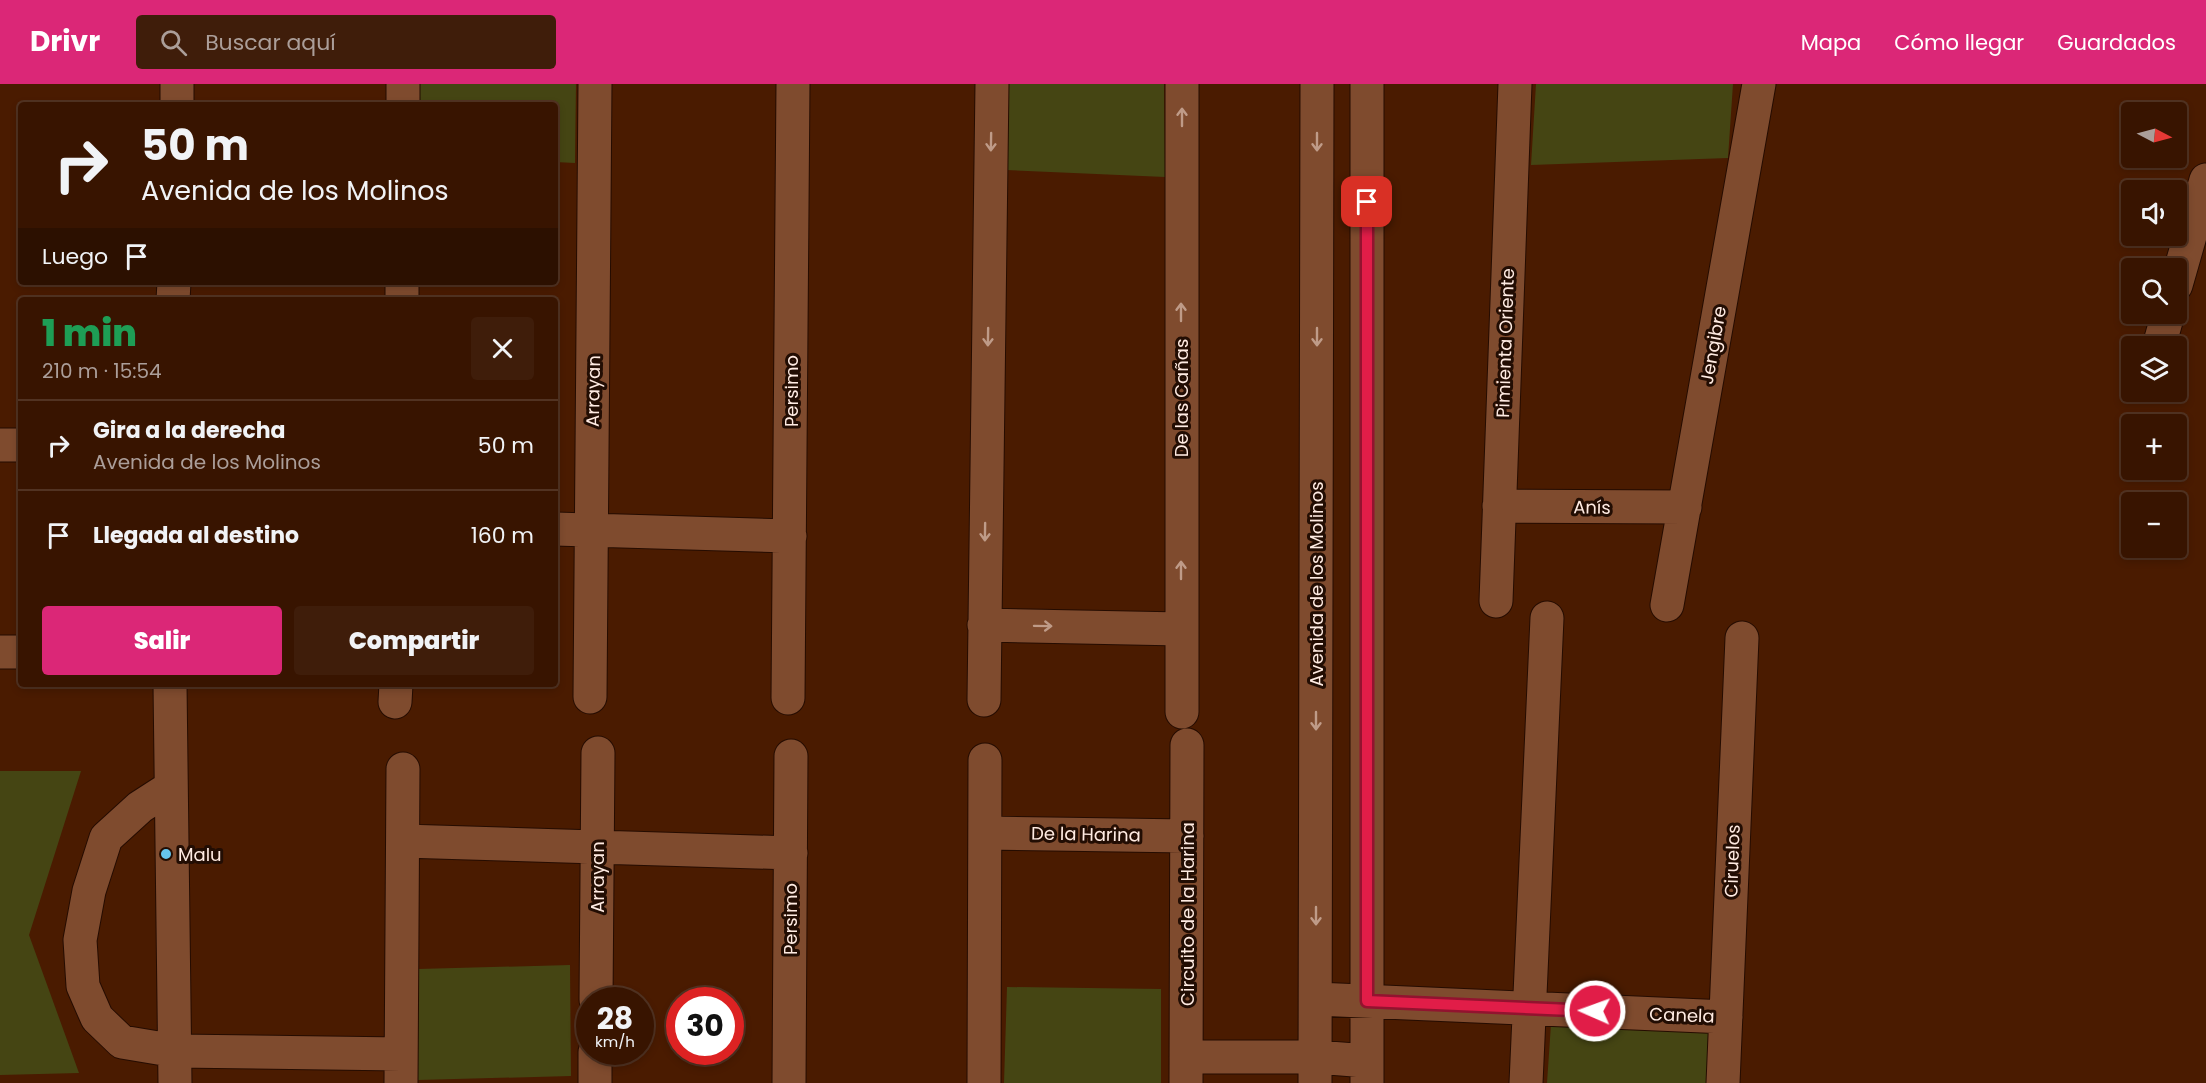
<!DOCTYPE html>
<html lang="es">
<meta charset="utf-8">
<style>
body{margin:0;font-family:Poppins,sans-serif;background:#3f1d0a;color:#f1f3f6;height:100vh;display:flex;flex-direction:column;font-size:22px;white-space:nowrap}
*{box-sizing:border-box;margin:0}
p{font-size:20px;color:#ab9e99}
.icon{flex:none;width:33px;height:33px;fill:none;stroke:currentColor;stroke-width:2;stroke-linecap:round;stroke-linejoin:round}
.map{position:relative;flex:1;overflow:hidden}
.side{position:absolute;left:18px;top:213px;width:540px;height:390px;display:flex;flex-direction:column;background:#381400;border-radius:6px;box-shadow:0 3px 9px #0003,0 0 0 2px #523322}
.side>*{flex:none}
.hud{position:absolute;left:18px;top:18px;width:540px;height:183px;border-radius:6px;box-shadow:0 3px 9px #0003,0 0 0 2px #523322;background:#381400;color:#f1f3f6;overflow:hidden}
.needle{width:39px;rotate:96deg}
.controls{position:absolute;left:2121px;top:18px;display:grid;gap:12px}
.controls a{display:grid;place-items:center;width:66px;height:66px;border-radius:6px;background:#381400;box-shadow:0 3px 9px #0003,0 0 0 2px #523322;font-size:30px}
.speed{position:absolute;left:576px;top:903px;display:flex;gap:12px;font-size:30px;font-weight:700;text-align:center}
.speed>*{display:grid;place-content:center;width:78px;height:78px;border-radius:50%;background:#381400;box-shadow:0 3px 9px #0003,0 0 0 2px #523322;line-height:1}
.speed small{font-size:15px;font-weight:400}
.speed .limit{border:9px solid #d22;background:#fff;color:#111}
.pin{position:absolute;display:grid;place-items:center;width:51px;height:51px;color:#fff;margin:-26px;border-radius:12px;box-shadow:0 3px 9px #0006}
.me{position:absolute;width:66px;margin:-33px;rotate:272deg;stroke-linejoin:round;filter:drop-shadow(0 0 4px #0008)}
.turn{display:flex;align-items:center;gap:21px;height:126px;padding:0 24px;font-size:27px}
.turn .icon{width:78px;height:78px;stroke-width:2.5}
.turn b{display:block;font-size:42px;line-height:51px}
.then{display:flex;align-items:center;height:57px;padding:0 24px;background:#0003;gap:12px;font-size:22px}
.round{display:grid;place-items:center;flex:none;width:63px;height:63px;border-radius:6px;background:#3f1d0a}
.head{display:flex;align-items:center;justify-content:space-between;height:102px;padding:0 24px}
h1{font-size:36px;font-weight:800;line-height:45px;color:#1e9e55}
.button{display:flex;gap:12px;margin-top:auto;padding:12px 24px}
.button a{flex:1;height:69px;border-radius:6px;background:#db2777;color:#fff;font-size:24px;font-weight:800;line-height:69px;text-align:center}
.button a+a{background:#3f1d0a;color:#f1f3f6}
ul{padding:0;list-style:none}
li{display:flex;align-items:center;gap:18px;height:90px;padding:0 24px;border-top:2px solid #523322}
li div{flex:1}
li b{display:block;font-size:22px}
li em{font-style:normal}
header{display:flex;align-items:center;gap:36px;box-sizing:border-box;height:84px;padding:0 30px;background:#db2777;color:#fff}
header strong{font-size:28px}
nav{display:flex;gap:33px;margin-inline-start:auto;font-size:21px}
.search{width:420px;height:54px;background:#3f1d0a;display:flex;align-items:center;gap:15px;box-sizing:border-box;padding:0 21px;border-radius:6px;color:#ab9e99;font-size:22px}
.map>svg:first-child{display:block}
.green{fill:#454513}
.lines{fill:none;stroke-linecap:round;stroke-linejoin:round}
.minor-casing{stroke:#250c00;stroke-width:35}
.minor{stroke:#7f4b2e;stroke-width:33}
.oneway{stroke:#bf9b88}
.route-casing{stroke:#92132f;stroke-width:15}
.route{stroke:#e11d48;stroke-width:10}
.poi-dot{fill:#65c5ee;stroke:#220d03;stroke-width:2}
.labels{text-anchor:middle;dominant-baseline:central;stroke-width:6;stroke-linejoin:round;paint-order:stroke}
.street-label{font-size:18px;fill:#ffebe2;stroke:#220d03}
.poi-label{font-size:18px;fill:#ffebe2;stroke:#220d03;text-anchor:start}
</style>
<header>
<strong>Drivr</strong>
<div class="search"><svg class="icon" aria-label="search" viewBox="0 0 24 24"><circle cx="10" cy="10" r="6"/><path d="M15 15l6 6"/></svg>Buscar aquí</div>
<nav><a>Mapa</a><a>Cómo llegar</a><a>Guardados</a></nav>
</header>
<div class="map">
<svg width="2206" height="999" viewBox="0 0 2206 999">
<rect width="100%" height="100%" fill="#4a1b00"/>
<path class="green" d="M420,0H576L575,79L555,78V21H419Z
M1007,0H1164L1165,93L1006,86Z
M1536,0H1733L1728,74L1531,81Z
M0,687H81L29,851L79,989L0,991Z
M570,881L571,992L418,996V885Z
M1007,903L1161,905V999H1004Z
M1551,940L1709,947L1707,999H1547Z"/>
<g class="lines">
<defs>
<path id="minor" d="M1367,0V999
M177,21V0
M403,21V0
M2176,201L2206,96
M173,216L174,198
M402,216V198
M2159,262L2168,230
M0,361H21
M1499,422L1685,423
M555,445L790,452
M1496,517L1515,0
M1667,521L1759,0
M984,541L1181,545
M0,568H21
M170,600L175,999
M590,613L595,0
M788,614L793,0
M984,616L992,0
M395,618L396,600
M1182,628V0
M171,703L140,723L106,754L89,807L80,856L83,902L97,934L122,958L176,967L401,970
M985,749L1187,752
M403,757L791,769
M1316,915L1726,933
M596,916L598,669
M1186,973H1316L1367,977
M401,999L403,685
M595,999V968
M789,999L791,672
M984,999L985,676
M1186,999L1187,661
M1315,999L1317,0
M1526,999L1547,534
M1723,999L1742,554"/>
</defs>
<use href="#minor" class="minor-casing"/>
<use href="#minor" class="minor"/>
</g>
<defs><path id="oneway-shaft" d="M-6 0H5M1.5-3L5.5 0L1.5 3" fill="none" stroke-width="1.6" stroke-linecap="round" stroke-linejoin="round" transform="scale(1.5)"/></defs>
<g class="oneway">
<use href="#oneway-shaft" transform="translate(1182 33) rotate(-90)"/>
<use href="#oneway-shaft" transform="translate(991 58) rotate(91)"/>
<use href="#oneway-shaft" transform="translate(1317 58) rotate(90)"/>
<use href="#oneway-shaft" transform="translate(1181 228) rotate(-90)"/>
<use href="#oneway-shaft" transform="translate(988 253) rotate(91)"/>
<use href="#oneway-shaft" transform="translate(1317 253) rotate(90)"/>
<use href="#oneway-shaft" transform="translate(985 448) rotate(91)"/>
<use href="#oneway-shaft" transform="translate(1181 486) rotate(-90)"/>
<use href="#oneway-shaft" transform="translate(1043 542) rotate(1)"/>
<use href="#oneway-shaft" transform="translate(1316 637) rotate(90)"/>
<use href="#oneway-shaft" transform="translate(1316 832) rotate(90)"/>
</g>
<g class="lines">
<defs>
<path id="route" d="M1367,118V917L1595,927"/>
</defs>
<use href="#route" class="route-casing"/>
<use href="#route" class="route"/>
</g>
<circle class="poi-dot" cx="166" cy="770" r="6"/>
<g class="labels">
<g class="street-label">
<text transform="translate(1505 259) rotate(-88)">Pimienta Oriente</text>
<text transform="translate(1713 261) rotate(-80)">Jengibre</text>
<text transform="translate(593 307) rotate(-89)">Arrayan</text>
<text transform="translate(791 307) rotate(-90)">Persimo</text>
<text transform="translate(1181 314) rotate(-90)">De las Cañas</text>
<text transform="translate(1592 423) rotate(1)">Anís</text>
<text transform="translate(1316 500) rotate(-90)">Avenida de los Molinos</text>
<text transform="translate(1086 750) rotate(1)">De la Harina</text>
<text transform="translate(1732 777) rotate(-88)">Ciruelos</text>
<text transform="translate(597 793) rotate(-90)">Arrayan</text>
<text transform="translate(1187 830) rotate(-90)">Circuito de la Harina</text>
<text transform="translate(790 835) rotate(-90)">Persimo</text>
<text transform="translate(1682 931) rotate(2)">Canela</text>
</g>
<g class="poi-label">
<text x="178" y="770">Malu</text>
</g>
</g>
</svg>
<div class="controls">
<a><svg class="needle" viewBox="-14 -14 28 28"><path d="M0-13l5 13h-10z" fill="#e53935"/><path d="M0 13l5-13h-10z" fill="#ab9e99"/></svg></a>
<a><svg class="icon" aria-label="sound" viewBox="0 0 24 24"><path d="M4 9h4l5-4v14l-5-4H4zM17 9q2 3 0 6"/></svg></a>
<a><svg class="icon" aria-label="search" viewBox="0 0 24 24"><circle cx="10" cy="10" r="6"/><path d="M15 15l6 6"/></svg></a>
<a><svg class="icon" aria-label="layers" viewBox="0 0 24 24"><path d="M12 4l9 5-9 5-9-5zM3 14l9 5 9-5"/></svg></a>
<a>+</a>
<a>−</a>
</div>
<div class="speed"><div>28<small>km/h</small></div><div class="limit">30</div></div>
<div class="pin" style="left:1367px;top:118px;background:#d93025"><svg class="icon" aria-label="arrive" viewBox="0 0 24 24"><path d="M6 21V4h12l-3 4 3 4H6"/></svg></div>
<svg class="me" style="left:1595px;top:927px" viewBox="-20 -20 40 40"><circle r="17" fill="#e11d48" stroke="#fff" stroke-width="3"/><path d="M0-11L8 9 0 5-8 9z" fill="#fff"/></svg>
<div class="hud">
<div class="turn"><svg class="icon" aria-label="right" viewBox="0 0 24 24"><path d="M7 20v-9h11M14 6l5 5-5 5"/></svg><div><b>50 m</b>Avenida de los Molinos</div></div>
<div class="then">Luego<svg class="icon" aria-label="arrive" viewBox="0 0 24 24"><path d="M6 21V4h12l-3 4 3 4H6"/></svg></div>
</div>
<section class="side">
<div class="head"><div><h1>1 min</h1><p>210 m · 15:54</p></div><a class="round"><svg class="icon" aria-label="close" viewBox="0 0 24 24"><path d="M6 6l12 12M18 6L6 18"/></svg></a></div>
<ul>
<li><svg class="icon" aria-label="right" viewBox="0 0 24 24"><path d="M7 20v-9h11M14 6l5 5-5 5"/></svg><div><b>Gira a la derecha</b><p>Avenida de los Molinos</p></div><em>50 m</em></li>
<li><svg class="icon" aria-label="arrive" viewBox="0 0 24 24"><path d="M6 21V4h12l-3 4 3 4H6"/></svg><div><b>Llegada al destino</b></div><em>160 m</em></li>
</ul>
<div class="button"><a>Salir</a><a>Compartir</a></div>
</section>
</div>
